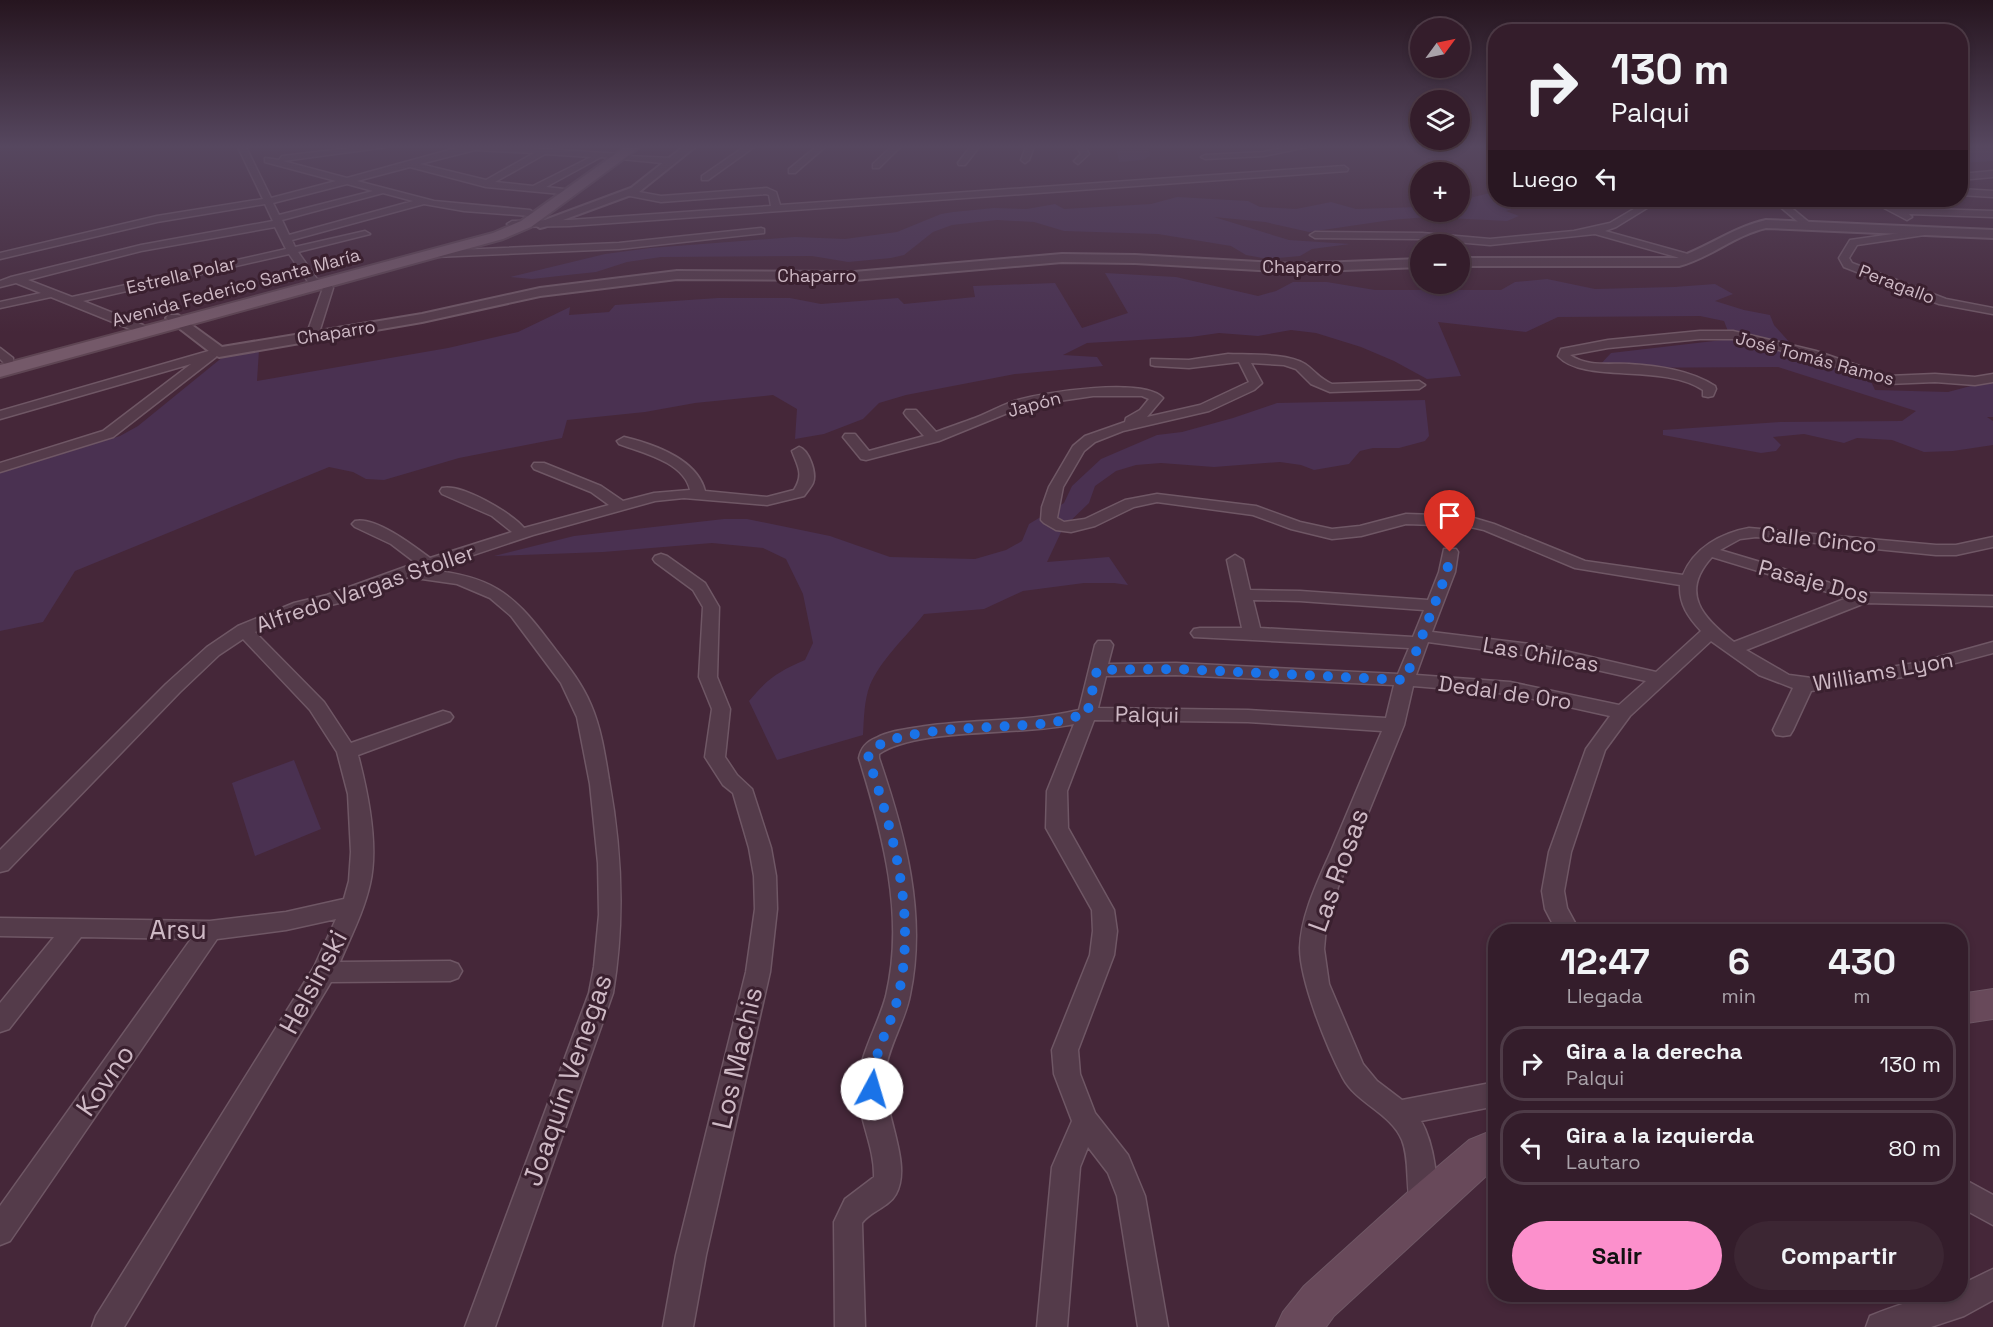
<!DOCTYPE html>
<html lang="es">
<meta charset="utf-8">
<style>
body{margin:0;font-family:"Space Grotesk",sans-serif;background:#3c2633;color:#f1f3f6;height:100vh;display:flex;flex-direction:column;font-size:22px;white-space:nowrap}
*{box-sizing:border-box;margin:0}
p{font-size:20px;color:#a9a2a9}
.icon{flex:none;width:33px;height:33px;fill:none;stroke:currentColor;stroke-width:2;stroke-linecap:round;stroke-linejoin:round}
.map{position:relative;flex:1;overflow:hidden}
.drawer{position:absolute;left:1488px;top:924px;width:480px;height:378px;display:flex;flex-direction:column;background:#341d2b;border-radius:24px;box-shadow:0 3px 9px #0003,0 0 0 2px #4e3b47}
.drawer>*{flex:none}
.hud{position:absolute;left:1488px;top:24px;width:480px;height:183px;border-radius:24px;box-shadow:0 3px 9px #0003,0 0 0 2px #4e3b47;background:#341d2b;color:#f1f3f6;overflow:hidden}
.needle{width:39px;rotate:57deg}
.controls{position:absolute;left:1410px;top:18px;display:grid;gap:12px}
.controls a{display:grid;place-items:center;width:60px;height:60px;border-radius:50%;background:#341d2b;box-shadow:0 3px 9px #0003,0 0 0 2px #4e3b47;font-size:30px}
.pin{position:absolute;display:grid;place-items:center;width:51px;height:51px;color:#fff;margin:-62px -26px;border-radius:50% 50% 50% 0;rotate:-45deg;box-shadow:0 0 6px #0007}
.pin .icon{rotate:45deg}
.me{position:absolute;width:66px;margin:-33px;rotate:6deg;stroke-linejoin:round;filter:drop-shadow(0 0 4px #0008)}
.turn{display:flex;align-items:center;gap:21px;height:126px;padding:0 24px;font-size:27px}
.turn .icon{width:78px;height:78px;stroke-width:2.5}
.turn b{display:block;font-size:42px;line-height:51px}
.then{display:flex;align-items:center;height:57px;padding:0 24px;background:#0003;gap:12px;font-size:22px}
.eta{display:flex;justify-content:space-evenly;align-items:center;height:102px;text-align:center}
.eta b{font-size:36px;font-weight:600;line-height:42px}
.button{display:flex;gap:12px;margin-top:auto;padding:12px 24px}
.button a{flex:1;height:69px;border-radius:36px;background:#fc90cc;color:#111;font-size:24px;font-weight:600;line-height:69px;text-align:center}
.button a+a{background:#3c2633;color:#f1f3f6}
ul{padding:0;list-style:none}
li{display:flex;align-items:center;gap:18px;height:75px;margin:0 12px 9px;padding:0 12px;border:3px solid #4e3b47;border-radius:24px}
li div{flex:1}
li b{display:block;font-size:22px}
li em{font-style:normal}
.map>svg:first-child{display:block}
.green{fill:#4a3151}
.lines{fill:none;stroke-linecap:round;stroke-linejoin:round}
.minor-casing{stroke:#6f5765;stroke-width:3}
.tertiary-casing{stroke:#6f5765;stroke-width:4}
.secondary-casing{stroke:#6f5765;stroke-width:2}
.primary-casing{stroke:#5e4553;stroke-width:4}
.minor{fill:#543b4a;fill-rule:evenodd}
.tertiary{fill:#543b4a;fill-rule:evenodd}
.secondary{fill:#68495a;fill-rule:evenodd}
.primary{fill:#745969;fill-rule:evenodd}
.route{stroke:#1a73e8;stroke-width:10;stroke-dasharray:0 18}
.labels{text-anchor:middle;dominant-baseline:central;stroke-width:6;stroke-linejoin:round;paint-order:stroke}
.far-street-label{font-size:18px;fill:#ceb9c5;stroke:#3a202f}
.street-label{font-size:22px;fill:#ceb9c5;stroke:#3a202f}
.near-street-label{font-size:27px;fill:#ceb9c5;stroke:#3a202f}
</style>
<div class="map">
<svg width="1993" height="1327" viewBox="0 0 1993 1327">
<rect width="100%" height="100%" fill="#452739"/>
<path class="green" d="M1116,147H1149L1150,156L1143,160L1119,162Z
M1961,147H1993V161L1961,163Z
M1495,192L1496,200H1561L1533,202L1506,211L1519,216L1507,221L1427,217L1391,220L1309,232L1265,222L1214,217L1289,240L1350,244L1312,249L1300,256L1268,259L1246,255L1231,246L1158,234L1064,231L1034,222L997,220L952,225L933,232L904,255L891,258L848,262L812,256L661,257L627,262L596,272L577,274L532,279L510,277L605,254L650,248L795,237L845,239L897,232L941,214L953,212L994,208L1027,209L1055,204L1064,209L1151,204L1177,197L1248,201L1260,207L1296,209L1331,202L1356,209L1420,207V212H1460V206L1473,197Z
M1105,273L1176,277L1258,296L1276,291L1293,282H1327L1375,290H1501L1515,282L1547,279L1595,289L1674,287L1715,284L1733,294L1715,301L1744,310L1770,315L1774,325L1792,345L1865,369L1875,390L1948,392L1993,380V417H1987L1993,421V445L1953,451L1924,452L1892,440L1857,438L1844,443L1804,434L1773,437L1781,445L1776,451L1761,453L1663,435V430L1780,422L1902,421L1916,411L1778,367L1597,368L1611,353L1731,339L1724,321L1700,316L1558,317L1526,332L1438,322L1461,376L1427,379L1394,361L1361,347L1316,333L1291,330L1258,336L1219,333L1191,337L1087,343L1063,355L1097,357L1103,366L1015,374L906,395L879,403L863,419L824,434L795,439L797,409L773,395L695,403L645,412L567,420L562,438L459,458L384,480L366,479L353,472L329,467L75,571L43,622L0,631V473L120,436L138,426L224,356L259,350L257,381L448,348L518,332L570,307L569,315L609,312L615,305L718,298H790L821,304L898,298L904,304L975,297L973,286L1055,283L1082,328L1128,313Z
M1425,400L1429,436L1425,441L1399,448H1373L1360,451L1349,464L1314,470L1301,465L1280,462L1214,467L1161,463L1136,465L1116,471L1095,486L1089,503L1063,528L1047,562L1109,557L1128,585L1114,583H1084L1023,591L984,609L924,614C907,636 881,659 870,685C864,700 864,719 863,735L777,760L749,701C767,679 779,671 805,660L813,643L803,594L786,559L763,548L712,543L603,552L494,556L574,536L724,519H747L830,536L890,557L975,559L1006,550L1022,541L1029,524L1064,503L1072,486L1101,459L1157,435L1182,432L1233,418L1277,403Z
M294,760L321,829L255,856L232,783Z"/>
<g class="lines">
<defs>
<path id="minor" d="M238,147H246L271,198L336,181L265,162V158L279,160L282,156L360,147H387L283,161L347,178L460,147H512L622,154L626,156L672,158L676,161L672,164L601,157L546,187L564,189L565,191L561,194L486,187L410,167L357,181L434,201L530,210L535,213L530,216L464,211L424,204L292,240L295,247L365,231L370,234L298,252L317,279L329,282L333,288L318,336L312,340L306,336L323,288L309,283L289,254L83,301L143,325L151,332L145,335L51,297L0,308V302L41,293L16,283L0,287V281L11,277L141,245L273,221L265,204L157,222L0,259V253L157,216L263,199ZM475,150L534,153L486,180L420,164ZM545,154L591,157L533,186L495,182ZM347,184L373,191L279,215L273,203ZM383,193L413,201L289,235L282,220ZM275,227L286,249L72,297L28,280L141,251Z
M744,147H754L708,180H702V176Z
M816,147H825L795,173H789V169Z
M891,147H900L879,168H873V164Z
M970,147H979L965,165H959L958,163Z
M1026,147H1034L1029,160L1025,163L1021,160Z
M1077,147H1085L1089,154L1078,164L1074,161L1081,154Z
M1288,147H1307L1264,156L1205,159L1201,157L1205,155L1264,152Z
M1344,166L1348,169L1347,171L569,226L512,227L507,224L512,221L569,220L771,206L769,195L766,194L661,202L625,195V191L628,190L661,196L767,188L776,192L780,205Z
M1993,171V177L1960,180V174Z
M1960,189L1993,191V197L1960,195Z
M1649,200H1660L1616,227L1605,231L1695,256V260H1687L1595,234L1490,245L1422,239L1315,238L1310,235L1315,232L1422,233L1490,239L1574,231L1610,223Z
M1772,200H1782L1811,224L1803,226Z
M1869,200H1880L1897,208L1993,211V217L1909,214L1912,217L1907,220Z
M761,228L764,229V233L619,249L434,257L429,254L434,251L619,243Z
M1935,228L1938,229V233L1857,245L1849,258L1852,263L1946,299L1993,308V314L1939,304L1844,267L1839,258L1850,240Z
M1700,331H1733L1816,351L1888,376L1935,374L1975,377L1993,374V382L1975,385L1935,382L1887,384L1808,357L1733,339H1700L1608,348L1570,355C1587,367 1609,363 1629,364C1658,366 1690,370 1715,386L1716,389L1713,396L1708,397L1703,396V390C1663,363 1583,384 1558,356L1561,349L1608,340Z
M0,348L13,358V364H5L0,359Z
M212,350L218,354L216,357L113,437L0,472V463L103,431L191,364L0,419V411Z
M1228,354C1249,355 1288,353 1305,364C1315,371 1319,378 1332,384L1419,381L1425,385L1419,389L1330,392L1311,384L1296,369L1284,365L1251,363L1262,383L1254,390L1209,411L1123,431L1095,442L1084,451L1063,487L1057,518L1064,522L1085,519L1125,500L1157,494L1256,506L1300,522L1332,529L1360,526L1406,514L1467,516L1494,524L1585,561L1683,575C1694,548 1721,533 1749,528L1936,545H1956L1993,537V547L1956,555H1936L1756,537L1740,539L1720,550L1864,593L1993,596V606L1865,603L1746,650L1789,675L1819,679L1921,662L1993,642V653L1903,677L1811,691L1793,730L1790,735L1783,736L1776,735L1773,730L1793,688L1759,675L1711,641L1630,716L1605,750L1571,852L1564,891L1567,908L1580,932H1557L1545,909L1542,891L1549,852L1586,749L1610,716L1510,694L1413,686L1404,725L1338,887L1326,927L1324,949L1329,984L1363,1064L1377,1081L1402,1100L1496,1082V1106L1421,1121C1433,1141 1442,1190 1433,1212L1423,1216L1413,1212C1404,1189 1411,1163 1402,1140C1391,1113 1356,1103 1343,1078C1327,1048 1300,981 1300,948C1301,914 1319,879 1332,849C1349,809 1365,770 1382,731L1248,722L1094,720L1067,791L1068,828L1114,910L1117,931L1114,955L1078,1050L1080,1074L1095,1113L1128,1155L1145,1196L1168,1327H1138L1117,1196L1108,1173L1088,1147L1080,1167L1067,1327H1037L1052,1167L1072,1121L1054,1074L1052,1050L1090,955L1093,931L1092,910L1046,828L1047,791L1074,724C1022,736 918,727 879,754V758C905,834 927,914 910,995C905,1022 888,1046 885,1073C882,1112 913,1163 896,1194C889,1207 871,1211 862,1223L865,1327H835L834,1222L845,1199L874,1177C875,1145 856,1115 858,1083C861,1051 878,1026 886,996C905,916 883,835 859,758C861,748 866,742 876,738C891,730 909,729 926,726C976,719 1029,722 1079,710L1095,645L1098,641H1110L1113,645L1108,664L1176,663L1398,674L1409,648L1194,637L1191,633L1194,629L1200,628H1242L1227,560L1235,555L1243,560L1250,590L1300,591L1428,600L1439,572L1444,549H1456L1458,552L1455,572L1432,632L1539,645L1656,672L1701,631C1688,617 1679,604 1680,585L1575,568L1484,530L1466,526L1406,524L1361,536L1332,539L1291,529L1253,515L1157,502L1134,507L1095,526L1071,532L1056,530L1044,523L1041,520L1042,507L1049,487L1073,446L1085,436L1125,422L1126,418L1140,410L1149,399L1142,396H1093L1025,406L939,441L866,460L861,459L843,437L845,434H855L869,451L924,436L906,416L904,413L906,410H916L936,432C949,427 962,423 975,418C990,412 1004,404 1018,400C1045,392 1144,377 1163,398L1147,417L1200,405L1249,382L1239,362L1189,368L1155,366L1151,365V359L1189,360ZM1712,557L1847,598L1734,642C1703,618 1679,593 1712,557ZM1253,600L1300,601L1424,610L1413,637L1260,628ZM1428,642L1539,657L1646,681L1619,705L1510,682L1416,675ZM1176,675L1394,685L1386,718L1248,710L1098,708L1106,676Z
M624,437C653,444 697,459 705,491L767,497L794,490C804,474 798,467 792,451L799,447C809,450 817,473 813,483C811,487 807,492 804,496L767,505L684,498L655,501L533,535L428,570C490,576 512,592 548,640C564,661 581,681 591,705C601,728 605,755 609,780C622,851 625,921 613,993L495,1327H465L589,993L594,967L599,915L598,863L590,784L577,717L561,683L511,616L490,598L457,584L408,577L339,603L306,611L255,632L324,702L351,743L443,711L450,713L453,717L450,721L358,755C368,793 379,845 370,884C364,911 351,936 340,962L450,961L458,964L462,971L458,978L450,981L331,982L124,1327H92L96,1316L314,967L336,919L286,930L217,939L10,1241L0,1245V1206L191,939L81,937L9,1029L0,1032V1003L54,937L0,936V918L210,921L286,912L344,899L349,881L351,852L348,794L337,752L310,710L243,639L219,655L180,692L8,870L0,872V850L166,684L207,647L238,626L294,603L327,595L416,563L391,544L355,527L352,524L355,521C375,516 414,546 430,558L512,532L492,516L442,494L440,491L442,488C461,483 512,513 524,528L609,505L591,492L534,469L532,466L534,463H544L601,486L623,501L654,493L690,490C684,462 643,453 619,444L617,441Z
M661,554L667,556L705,583L719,607L717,677L730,709L725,757L737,775L752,789L771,848L776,876L777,909L770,972L706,1255L693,1327H663L676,1255L746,972L755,909L754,876L749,848L733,793L723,785L705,757L712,709L699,677L703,607L693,590L655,562L653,559L655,556Z
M1960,1177L1993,1195V1225L1960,1207Z
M1993,1269V1300L1964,1316L1931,1327H1866L1870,1316C1899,1304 1930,1294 1960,1294V1285Z"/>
<path id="tertiary" d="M683,147H695L639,192L544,227L540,228L534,224L631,188Z
M1766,220L1993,230V238L1766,228C1735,235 1710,258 1679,266H1460V258H1677C1708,247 1734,227 1766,220Z
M1062,254L1135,255L1294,264L1420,259V267L1294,272L1135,263L1062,262L854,280L677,279L540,296L422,322L219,357L214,355L166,318L168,315H178L222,347L422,314L540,288L677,271L854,272Z"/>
<path id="secondary" d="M1993,989V1019L1960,1024V994Z
M1496,1129V1167L1334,1316L1326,1327H1276L1283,1312L1304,1286L1409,1191L1469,1140Z"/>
<path id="primary" d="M625,147H640L531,227L503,239L0,377V365L493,233L521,221Z"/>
</defs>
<use href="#minor" class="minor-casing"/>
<use href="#tertiary" class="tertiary-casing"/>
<use href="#secondary" class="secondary-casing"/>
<use href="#primary" class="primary-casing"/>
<use href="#minor" class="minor"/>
<use href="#tertiary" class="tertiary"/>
<use href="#secondary" class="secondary"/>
<use href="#primary" class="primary"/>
</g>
<linearGradient id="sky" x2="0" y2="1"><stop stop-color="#26151f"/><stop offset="0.44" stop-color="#56475f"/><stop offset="1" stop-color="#56475f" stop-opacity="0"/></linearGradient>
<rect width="1993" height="333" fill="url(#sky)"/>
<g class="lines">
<path class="route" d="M872,1089C871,1055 890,1029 898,997C917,916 894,834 868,758L870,751C903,723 1010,730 1055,722C1066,720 1076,716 1087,714L1097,670L1176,669L1405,680L1447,572L1450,552"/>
</g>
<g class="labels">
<g class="far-street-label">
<text x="1302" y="266">Chaparro</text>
<text transform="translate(181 275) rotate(-13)">Estrella Polar</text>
<text x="817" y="275">Chaparro</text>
<text transform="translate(1897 284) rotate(21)">Peragallo</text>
<text transform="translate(236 287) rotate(-15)">Avenida Federico Santa María</text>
<text transform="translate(336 332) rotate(-9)">Chaparro</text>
<text transform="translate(1815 358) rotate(15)">José Tomás Ramos</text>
<text transform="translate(1034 404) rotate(-15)">Japón</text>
</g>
<g class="street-label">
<text transform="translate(1819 539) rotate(6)">Calle Cinco</text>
<text transform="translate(1814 581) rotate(15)">Pasaje Dos</text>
<text transform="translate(365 588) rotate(-19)">Alfredo Vargas Stoller</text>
<text transform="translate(1541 654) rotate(10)">Las Chilcas</text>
<text transform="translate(1883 671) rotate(-10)">Williams Lyon</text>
<text transform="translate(1505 692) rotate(8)">Dedal de Oro</text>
<text transform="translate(1147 714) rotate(1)">Palqui</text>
</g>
<g class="near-street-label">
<text transform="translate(1338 870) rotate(-70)">Las Rosas</text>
<text x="178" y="929">Arsu</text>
<text transform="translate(313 982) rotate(-62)">Helsinski</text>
<text transform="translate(737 1058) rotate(-77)">Los Machis</text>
<text transform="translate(105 1080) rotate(-55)">Kovno</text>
<text transform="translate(567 1080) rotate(-71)">Joaquín Venegas</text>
</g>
</g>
</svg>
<div class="controls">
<a><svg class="needle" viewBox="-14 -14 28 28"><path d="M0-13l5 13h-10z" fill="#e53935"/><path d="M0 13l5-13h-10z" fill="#a9a2a9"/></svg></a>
<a><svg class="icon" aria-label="layers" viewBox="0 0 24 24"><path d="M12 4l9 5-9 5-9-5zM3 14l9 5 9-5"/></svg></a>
<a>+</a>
<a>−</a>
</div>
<div class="pin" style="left:1450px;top:552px;background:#d93025"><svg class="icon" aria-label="arrive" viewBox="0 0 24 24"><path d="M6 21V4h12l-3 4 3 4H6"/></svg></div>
<svg class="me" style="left:872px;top:1089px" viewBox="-20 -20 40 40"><circle r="19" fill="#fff"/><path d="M0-13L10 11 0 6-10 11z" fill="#1a73e8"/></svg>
<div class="hud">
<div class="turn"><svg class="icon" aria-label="right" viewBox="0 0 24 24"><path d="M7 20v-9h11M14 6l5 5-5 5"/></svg><div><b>130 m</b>Palqui</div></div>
<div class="then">Luego<svg class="icon" aria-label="left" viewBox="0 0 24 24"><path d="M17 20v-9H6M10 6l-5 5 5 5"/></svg></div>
</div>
<section class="drawer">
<div class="eta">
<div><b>12:47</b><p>Llegada</p></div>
<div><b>6</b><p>min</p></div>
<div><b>430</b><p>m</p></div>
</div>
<ul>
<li><svg class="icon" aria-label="right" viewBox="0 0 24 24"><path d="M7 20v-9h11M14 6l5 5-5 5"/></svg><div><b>Gira a la derecha</b><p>Palqui</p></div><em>130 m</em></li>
<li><svg class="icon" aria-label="left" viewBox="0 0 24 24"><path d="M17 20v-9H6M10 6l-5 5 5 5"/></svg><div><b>Gira a la izquierda</b><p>Lautaro</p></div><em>80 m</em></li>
</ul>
<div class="button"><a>Salir</a><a>Compartir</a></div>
</section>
</div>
